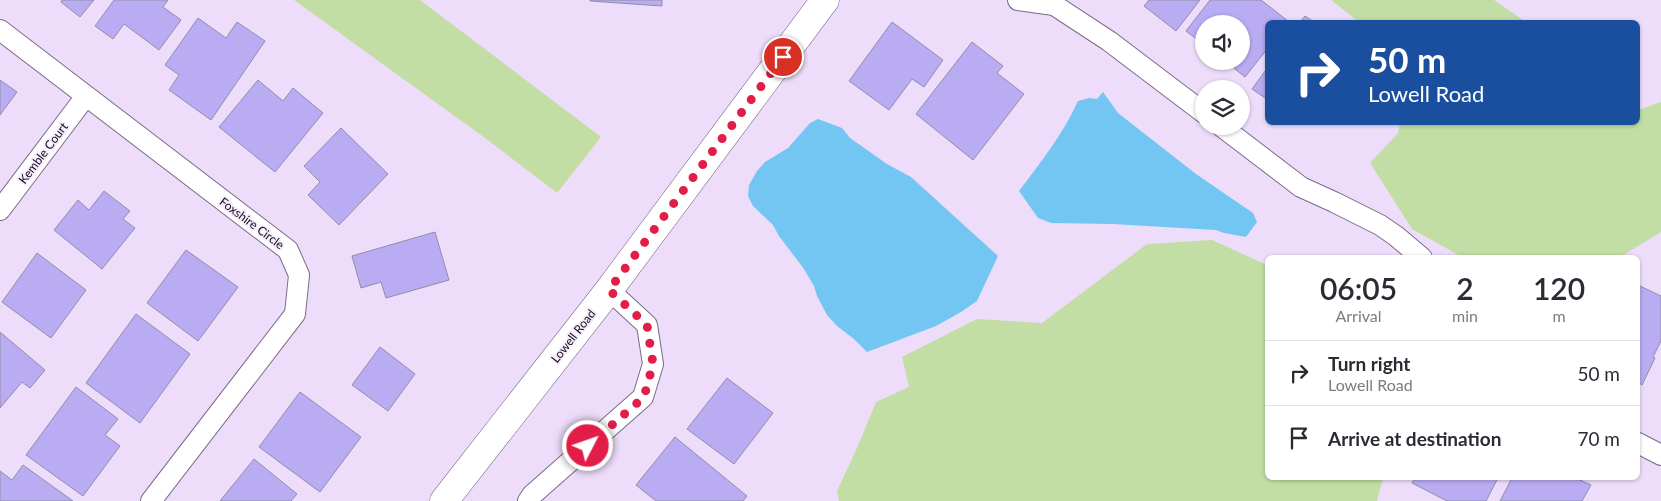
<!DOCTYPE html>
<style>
body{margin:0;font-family:Lato,sans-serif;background:#f7f7f7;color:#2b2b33;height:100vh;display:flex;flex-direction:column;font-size:19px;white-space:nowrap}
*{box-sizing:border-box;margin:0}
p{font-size:16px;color:#7c7c81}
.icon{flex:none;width:28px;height:28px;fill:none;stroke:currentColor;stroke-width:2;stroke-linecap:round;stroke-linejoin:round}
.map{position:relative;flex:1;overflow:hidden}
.sheet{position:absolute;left:1265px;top:255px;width:375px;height:225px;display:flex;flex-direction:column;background:#fff;border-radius:8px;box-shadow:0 1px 4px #0004}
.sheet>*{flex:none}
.guide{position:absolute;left:1265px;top:20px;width:375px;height:105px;border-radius:8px;box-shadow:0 1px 4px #0004;background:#1a4fa0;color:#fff;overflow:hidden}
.tools{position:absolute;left:1195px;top:15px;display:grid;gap:10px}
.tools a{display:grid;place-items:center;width:55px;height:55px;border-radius:50%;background:#fff;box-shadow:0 1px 4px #0004;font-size:25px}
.pin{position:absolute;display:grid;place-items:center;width:42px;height:42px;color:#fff;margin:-21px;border:2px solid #fff;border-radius:50%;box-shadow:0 1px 5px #0007}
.me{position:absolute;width:55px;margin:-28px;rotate:49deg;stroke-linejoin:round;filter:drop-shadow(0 0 4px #0008)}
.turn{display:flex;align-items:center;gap:18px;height:105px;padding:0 20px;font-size:22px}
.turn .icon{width:65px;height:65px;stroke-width:2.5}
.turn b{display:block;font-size:35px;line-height:42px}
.eta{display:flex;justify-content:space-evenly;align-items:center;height:85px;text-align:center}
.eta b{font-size:30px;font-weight:600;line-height:35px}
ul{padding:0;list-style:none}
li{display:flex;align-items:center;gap:15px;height:65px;padding:0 20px;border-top:1px solid #e1e1e2}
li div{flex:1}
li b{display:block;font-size:19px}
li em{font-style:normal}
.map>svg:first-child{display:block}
.green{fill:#c3dea4}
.water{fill:#73c6f1}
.building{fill:#b9acf3;stroke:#918daa}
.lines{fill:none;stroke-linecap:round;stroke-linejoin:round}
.street-casing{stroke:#7a6c85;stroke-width:22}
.secondary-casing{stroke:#7a6c85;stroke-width:29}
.street{stroke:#fff;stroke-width:20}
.secondary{stroke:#fff;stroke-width:28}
.route{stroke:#e11d48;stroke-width:9;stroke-dasharray:0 16.2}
.labels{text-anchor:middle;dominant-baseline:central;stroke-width:4;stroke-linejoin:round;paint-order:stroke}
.street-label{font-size:12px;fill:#120c16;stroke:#f7edff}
</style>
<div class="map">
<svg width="1661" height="501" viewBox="0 0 1661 501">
<rect width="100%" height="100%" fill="#eeddfa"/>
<path class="green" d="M294,0H420L601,137L557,193L485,138Z
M1331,0H1494L1526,22H1359Z
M1661,102V232L1620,257H1462L1412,229L1370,163L1398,133L1400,123L1596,122L1597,124L1638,122V110Z
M1212,240L1267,265L1268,478H1383L1377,501H839L837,491L857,448L876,402L909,387L902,357L977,319L1042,323L1147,244Z"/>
<path class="water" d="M1103,92L1118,113L1196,174L1253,213L1257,222L1246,237L1224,233L1216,230L1112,224L1051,223L1038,218L1019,191C1041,162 1063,134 1078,101L1089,98L1097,99Z
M818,119L842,128L850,138L887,164L911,177L998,256L977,301L961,312L936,326L867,352L854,339L837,326L827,315L817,296L814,286L804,269L779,236L773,225L753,206L748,196L749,185L757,171L765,162L788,148L810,123Z"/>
<path class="building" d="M62,0H94L80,17L61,2Z
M114,0H168L163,7L181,20L159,50L124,24L113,39L95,26Z
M590,0H662V6L590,1Z
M1149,0H1200L1176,31L1144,6Z
M1210,0H1261L1288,21L1287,22H1268V48L1245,77L1225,61H1241V24H1204V45L1186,31Z
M1305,16L1314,22H1300Z
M198,18L226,38L237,22L265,41L211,120L169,90L179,75L165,65Z
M892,22L943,60L924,87L912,79L889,110L849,81Z
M972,42L1003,66L997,73L1024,94L973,160L916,114Z
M1268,67V100L1252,89Z
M0,80L17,92L0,115Z
M258,80L283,101L293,88L323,113L275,172L219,127Z
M341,128L388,174L339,225L308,195L320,182L304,166Z
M104,191L130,211L123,219L135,228L102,269L54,230L78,200L89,210Z
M435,232L449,280L386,298L381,282L361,288L352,256Z
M186,250L238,287L198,341L147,303Z
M37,253L86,290L51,338L2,302Z
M1638,285L1661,296V341L1653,357L1655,358L1642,385L1638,382Z
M136,314L190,354L140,423L86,383Z
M0,332L45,370L30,388L22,382L0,408Z
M380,347L415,374L388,411L352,385Z
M727,378L773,413L734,464L687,429Z
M76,387L118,419L105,435L120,446L83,496L26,455Z
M300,392L361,437L320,492L259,447Z
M675,437L747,496L743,501H656L636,485Z
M254,459L297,494L291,501H220Z
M23,465L73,501H0V471L12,480Z
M1415,478H1498L1486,501H1447L1412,483Z
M1512,478H1581L1580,480L1591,485L1582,501H1500Z"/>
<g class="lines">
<defs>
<path id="street" d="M1018,0L1054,5
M1051,0L1054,5L1109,41L1204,113
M0,30L288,250L299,275L295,314L151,501
M1221,126L1301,187L1334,202L1380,225L1396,236L1422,258
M0,210L86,96
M1638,443L1661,455
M528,501L532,495L643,397L653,364L647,325L609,290"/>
<path id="secondary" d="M444,501L609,290L825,0"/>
</defs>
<use href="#street" class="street-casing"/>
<use href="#secondary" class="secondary-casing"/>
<use href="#street" class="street"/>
<use href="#secondary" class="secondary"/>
</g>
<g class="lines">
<path class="route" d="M588,446L644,397L653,364L647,325L609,290L783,57"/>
</g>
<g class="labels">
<g class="street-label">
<text transform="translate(43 153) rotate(-53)">Kemble Court</text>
<text transform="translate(252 223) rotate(37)">Foxshire Circle</text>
<text transform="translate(573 336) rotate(-52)">Lowell Road</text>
</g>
</g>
</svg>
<div class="tools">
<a><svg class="icon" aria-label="sound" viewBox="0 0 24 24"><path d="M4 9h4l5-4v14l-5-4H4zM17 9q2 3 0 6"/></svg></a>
<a><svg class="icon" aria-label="layers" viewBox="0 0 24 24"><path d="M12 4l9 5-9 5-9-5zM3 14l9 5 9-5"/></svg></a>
</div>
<div class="pin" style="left:783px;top:57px;background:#d93025"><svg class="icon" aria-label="arrive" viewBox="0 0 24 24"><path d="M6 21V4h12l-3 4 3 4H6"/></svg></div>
<svg class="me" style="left:588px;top:446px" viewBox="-20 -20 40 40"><circle r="17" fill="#e11d48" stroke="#fff" stroke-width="3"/><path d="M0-11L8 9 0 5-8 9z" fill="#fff"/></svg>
<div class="guide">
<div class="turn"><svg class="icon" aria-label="right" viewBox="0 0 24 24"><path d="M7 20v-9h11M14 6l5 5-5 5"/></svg><div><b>50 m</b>Lowell Road</div></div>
</div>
<section class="sheet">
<div class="eta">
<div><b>06:05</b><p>Arrival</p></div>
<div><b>2</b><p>min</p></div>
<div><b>120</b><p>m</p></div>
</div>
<ul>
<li><svg class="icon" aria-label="right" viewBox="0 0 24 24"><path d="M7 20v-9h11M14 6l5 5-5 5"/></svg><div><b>Turn right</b><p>Lowell Road</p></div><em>50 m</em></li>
<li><svg class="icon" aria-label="arrive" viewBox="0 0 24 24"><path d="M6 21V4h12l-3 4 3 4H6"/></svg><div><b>Arrive at destination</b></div><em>70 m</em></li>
</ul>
</section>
</div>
